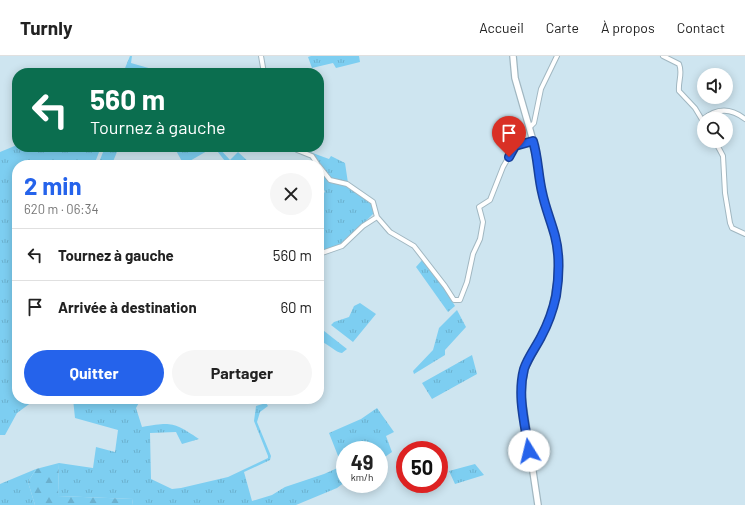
<!DOCTYPE html>
<html lang="fr">
<meta charset="utf-8">
<style>
body{margin:0;font-family:Barlow,sans-serif;background:#f6f6f6;color:#222;height:100vh;display:flex;flex-direction:column;font-size:15px;white-space:nowrap}
*{box-sizing:border-box;margin:0}
p{font-size:13px;color:#767676}
.icon{flex:none;width:22px;height:22px;fill:none;stroke:currentColor;stroke-width:2;stroke-linecap:round;stroke-linejoin:round}
.map{position:relative;flex:1;overflow:hidden}
.details{position:absolute;left:12px;top:104px;width:312px;height:244px;display:flex;flex-direction:column;background:#fff;border-radius:16px;box-shadow:0 2px 10px #0003}
.details>*{flex:none}
.guide{position:absolute;left:12px;top:12px;width:312px;height:84px;border-radius:16px;box-shadow:0 2px 10px #0003;background:#0b6e4f;color:#fff;overflow:hidden}
.tools{position:absolute;left:697px;top:12px;display:grid;gap:8px}
.tools a{display:grid;place-items:center;width:36px;height:36px;border-radius:50%;background:#fff;box-shadow:0 2px 10px #0003;font-size:20px}
.speed{position:absolute;left:336px;top:385px;display:flex;gap:8px;font-size:20px;font-weight:700;text-align:center}
.speed>*{display:grid;place-content:center;width:52px;height:52px;border-radius:50%;background:#fff;box-shadow:0 2px 10px #0003;line-height:1}
.speed small{font-size:10px;font-weight:400}
.speed .limit{border:6px solid #d22;background:#fff;color:#111}
.pin{position:absolute;display:grid;place-items:center;width:34px;height:34px;color:#fff;margin:-41px -17px;border-radius:50% 50% 50% 0;rotate:-45deg;box-shadow:0 0 4px #0007}
.pin .icon{rotate:45deg}
.me{position:absolute;width:44px;margin:-22px;rotate:351deg;stroke-linejoin:round;filter:drop-shadow(0 0 3px #0008)}
.turn{display:flex;align-items:center;gap:14px;height:84px;padding:0 12px;font-size:18px}
.turn .icon{width:52px;height:52px;stroke-width:2.5}
.turn b{display:block;font-size:28px;line-height:34px}
.round{display:grid;place-items:center;flex:none;width:42px;height:42px;border-radius:21px;background:#f6f6f6}
.summary{display:flex;align-items:center;justify-content:space-between;height:68px;padding:0 12px}
h1{font-size:24px;font-weight:700;line-height:30px;color:#2563eb}
.cta{display:flex;gap:8px;margin-top:auto;padding:8px 12px}
.cta a{flex:1;height:46px;border-radius:24px;background:#2563eb;color:#fff;font-size:16px;font-weight:700;line-height:46px;text-align:center}
.cta a+a{background:#f6f6f6;color:#222}
ul{padding:0;list-style:none}
li{display:flex;align-items:center;gap:12px;height:52px;padding:0 12px;border-top:1px solid #e0e0e0}
li div{flex:1}
li b{display:block;font-size:15px}
li em{font-style:normal}
header{display:flex;align-items:center;gap:24px;box-sizing:border-box;height:56px;padding:0 20px;background:#fff;border-bottom:1px solid #e0e0e0}
header strong{font-size:19px}
nav{display:flex;gap:22px;margin-inline-start:auto;font-size:14px}
.map>svg:first-child{display:block}
.grass{fill:url(#grass-tufts)}
.forest{fill:url(#forest-firs)}
.lines{fill:none;stroke-linecap:round;stroke-linejoin:round}
.street-casing{stroke:#a1b7c1;stroke-width:6}
.secondary-casing{stroke:#a1b7c1;stroke-width:8}
.street{stroke:#fff;stroke-width:4}
.secondary{stroke:#fff;stroke-width:5.5}
.route-casing{stroke:#184099;stroke-width:10}
.route{stroke:#2563eb;stroke-width:7}
</style>
<header>
<strong>Turnly</strong>
<nav><a>Accueil</a><a>Carte</a><a>À propos</a><a>Contact</a></nav>
</header>
<div class="map">
<svg width="745" height="449" viewBox="0 0 745 449">
<defs>
<pattern id="grass-tufts" width="24" height="20" patternUnits="userSpaceOnUse"><rect width="24" height="20" fill="#7dcef1"/><path d="M3 7l-1-3M5 7V3M7 7l1-3M15 17l-1-3M17 17v-4M19 17l1-3" fill="none" stroke="#6bb0ce"/></pattern>
<pattern id="forest-firs" width="22" height="20" patternUnits="userSpaceOnUse"><rect width="22" height="20" fill="#7dcef1"/><path d="M5 1l3.5 6h-7zM16 11l3.5 6h-7z" fill="#6bb0ce"/></pattern>
</defs>
<rect width="100%" height="100%" fill="#cee5f0"/>
<path class="grass" d="M130,0H132L131,7L166,17H123Z
M311,0H359L360,6L336,12L333,7L312,12L308,1Z
M17,89V91H101L94,109H17V343H36L17,357L5,379H0V96Z
M105,91H119L112,108L115,109H98Z
M174,91H218L230,104L238,96L252,109H228L214,91L188,106L189,109H184Z
M310,96L329,103L331,100L345,107L348,127L331,123L321,109Z
M319,111L331,127L348,130L370,145L373,152V158L342,189L319,196V141L325,136L319,122Z
M423,203L439,224L455,250L448,256L416,211Z
M360,247L376,258L353,286L331,269L334,266L349,261L354,250Z
M457,254L466,271L445,294V299L414,318L413,315L433,294L439,272Z
M319,271L347,293L342,297C336,297 328,287 319,285Z
M472,299L477,318L432,343L422,327Z
M73,343H141L136,352L142,371C172,366 173,366 199,383L182,388L176,376L150,377L151,423L172,433L181,432L228,421L268,402V400L254,365L256,350L266,347L268,350L260,356L257,366L271,400L270,404L244,416L252,445L272,439L285,431L324,418L342,410L329,377L361,363L377,352L394,376L386,380L392,396L379,405V394H345V426L337,432L296,449H132L133,443L58,440L59,407L93,412L96,391L115,396L118,374L75,362Z
M475,408L484,419L455,428L449,415Z
M36,413L28,426L35,449H0V428Z"/>
<path class="forest" d="M59,407L58,440L133,443L132,449H35L28,426L36,413Z"/>
<g class="lines">
<defs>
<path id="street" d="M261,0L264,17
M663,0L679,8C683,17 678,25 679,35L695,52L704,67
M702,64C716,52 730,51 745,63
M529,72L534,67L541,33L557,0
M715,85L723,100L725,137L730,167L732,172L745,178
M296,91L297,94L312,100L318,109
M319,110L330,124L347,128L373,146L377,161L390,176L414,190L445,230L454,244H460L467,226L473,198L480,183L483,166L479,151L490,144L503,111L515,90L533,85
M319,198L342,190L363,170L377,161"/>
<path id="secondary" d="M513,0L515,22L536,95L542,137L555,180L558,200L557,227L552,255L541,281L525,312L521,335L538,449"/>
</defs>
<use href="#street" class="street-casing"/>
<use href="#secondary" class="secondary-casing"/>
<use href="#street" class="street"/>
<use href="#secondary" class="secondary"/>
</g>
<g class="lines">
<defs>
<path id="route" d="M509,101L515,90L533,85C538,101 538,119 542,136C545,151 551,165 555,180C560,199 559,221 556,240C553,254 548,268 541,281C536,291 528,301 524,313C517,340 525,368 529,395"/>
</defs>
<use href="#route" class="route-casing"/>
<use href="#route" class="route"/>
</g>
</svg>
<div class="tools">
<a><svg class="icon" aria-label="sound" viewBox="0 0 24 24"><path d="M4 9h4l5-4v14l-5-4H4zM17 9q2 3 0 6"/></svg></a>
<a><svg class="icon" aria-label="search" viewBox="0 0 24 24"><circle cx="10" cy="10" r="6"/><path d="M15 15l6 6"/></svg></a>
</div>
<div class="speed"><div>49<small>km/h</small></div><div class="limit">50</div></div>
<div class="pin" style="left:509px;top:101px;background:#d93025"><svg class="icon" aria-label="arrive" viewBox="0 0 24 24"><path d="M6 21V4h12l-3 4 3 4H6"/></svg></div>
<svg class="me" style="left:529px;top:395px" viewBox="-20 -20 40 40"><circle r="19" fill="#fff"/><path d="M0-13L10 11 0 6-10 11z" fill="#2563eb"/></svg>
<div class="guide">
<div class="turn"><svg class="icon" aria-label="left" viewBox="0 0 24 24"><path d="M17 20v-9H6M10 6l-5 5 5 5"/></svg><div><b>560 m</b>Tournez à gauche</div></div>
</div>
<section class="details">
<div class="summary"><div><h1>2 min</h1><p>620 m · 06:34</p></div><a class="round"><svg class="icon" aria-label="close" viewBox="0 0 24 24"><path d="M6 6l12 12M18 6L6 18"/></svg></a></div>
<ul>
<li><svg class="icon" aria-label="left" viewBox="0 0 24 24"><path d="M17 20v-9H6M10 6l-5 5 5 5"/></svg><div><b>Tournez à gauche</b></div><em>560 m</em></li>
<li><svg class="icon" aria-label="arrive" viewBox="0 0 24 24"><path d="M6 21V4h12l-3 4 3 4H6"/></svg><div><b>Arrivée à destination</b></div><em>60 m</em></li>
</ul>
<div class="cta"><a>Quitter</a><a>Partager</a></div>
</section>
</div>
